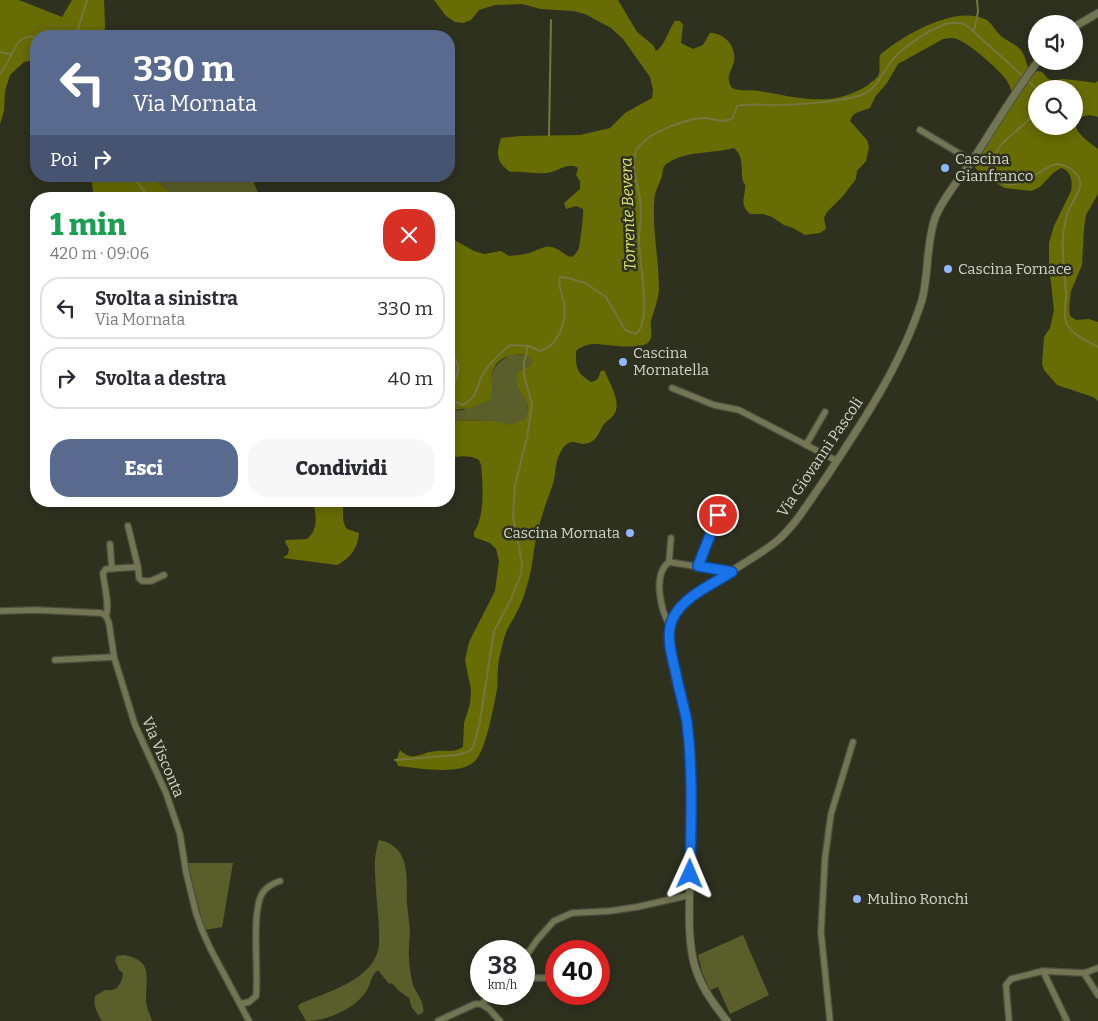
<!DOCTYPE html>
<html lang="it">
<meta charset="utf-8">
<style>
body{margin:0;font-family:Bitter,serif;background:#f7f7f7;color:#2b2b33;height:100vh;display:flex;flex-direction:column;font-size:19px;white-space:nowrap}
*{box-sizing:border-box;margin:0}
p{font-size:16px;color:#7c7c81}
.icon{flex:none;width:28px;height:28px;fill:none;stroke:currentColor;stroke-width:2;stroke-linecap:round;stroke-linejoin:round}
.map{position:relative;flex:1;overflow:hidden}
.panel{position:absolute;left:30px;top:192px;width:425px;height:315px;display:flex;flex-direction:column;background:#fff;border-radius:20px;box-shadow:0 2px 12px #0003}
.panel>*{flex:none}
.hud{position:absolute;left:30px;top:30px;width:425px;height:152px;border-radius:20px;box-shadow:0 2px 12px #0003;background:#596a8e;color:#fff;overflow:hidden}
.controls{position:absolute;left:1028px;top:15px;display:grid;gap:10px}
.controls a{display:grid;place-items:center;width:55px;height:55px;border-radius:50%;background:#fff;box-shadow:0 2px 12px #0003;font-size:25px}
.speed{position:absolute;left:470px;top:940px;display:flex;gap:10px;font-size:25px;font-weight:700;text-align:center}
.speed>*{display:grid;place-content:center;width:65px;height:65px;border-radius:50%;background:#fff;box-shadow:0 2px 12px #0003;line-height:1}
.speed small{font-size:12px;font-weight:400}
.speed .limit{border:8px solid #d22;background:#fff;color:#111}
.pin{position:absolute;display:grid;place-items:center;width:42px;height:42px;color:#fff;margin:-21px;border:2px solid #fff;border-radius:50%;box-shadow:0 1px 5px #0007}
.me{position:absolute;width:55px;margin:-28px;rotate:1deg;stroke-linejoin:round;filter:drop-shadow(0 0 4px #0008)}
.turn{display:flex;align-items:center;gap:18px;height:105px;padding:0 20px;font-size:22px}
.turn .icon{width:65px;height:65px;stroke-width:2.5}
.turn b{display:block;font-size:35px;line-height:42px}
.then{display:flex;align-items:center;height:48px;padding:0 20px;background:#0003;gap:10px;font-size:19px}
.round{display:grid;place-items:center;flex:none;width:52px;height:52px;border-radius:20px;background:#f7f7f7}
.head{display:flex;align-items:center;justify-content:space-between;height:85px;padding:0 20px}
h1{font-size:30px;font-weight:800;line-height:38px;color:#1e9e55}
.primary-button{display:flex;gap:10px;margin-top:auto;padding:10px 20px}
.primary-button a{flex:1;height:58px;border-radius:20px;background:#596a8e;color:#fff;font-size:20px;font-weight:800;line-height:58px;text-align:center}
.primary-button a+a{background:#f7f7f7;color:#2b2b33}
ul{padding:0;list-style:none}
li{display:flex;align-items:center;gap:15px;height:62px;margin:0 10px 8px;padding:0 10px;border:2px solid #e1e1e2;border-radius:20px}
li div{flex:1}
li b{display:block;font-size:19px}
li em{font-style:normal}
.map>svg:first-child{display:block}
.green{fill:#5a5e2a}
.forest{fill:#676c04;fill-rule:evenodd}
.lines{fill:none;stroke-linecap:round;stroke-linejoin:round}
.stream{stroke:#75773f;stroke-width:2}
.minor-casing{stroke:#4d4f3e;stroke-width:8}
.tertiary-casing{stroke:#4d4f3e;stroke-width:9}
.minor{stroke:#727654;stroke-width:5.5}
.tertiary{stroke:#727654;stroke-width:7}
.route-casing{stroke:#114b97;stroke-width:12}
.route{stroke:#1a73e8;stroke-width:9}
.poi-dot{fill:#92b7fd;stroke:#2f311f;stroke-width:2}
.labels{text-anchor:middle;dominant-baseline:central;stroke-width:5;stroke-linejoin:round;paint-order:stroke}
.poi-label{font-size:15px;fill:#d4d5ca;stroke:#2f311f;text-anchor:start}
.street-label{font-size:15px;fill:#d4d5ca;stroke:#2f311f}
.water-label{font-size:16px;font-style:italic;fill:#dbe46e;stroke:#2f311f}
</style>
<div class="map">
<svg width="1098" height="1021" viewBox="0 0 1098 1021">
<rect width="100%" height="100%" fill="#2f311f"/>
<path class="green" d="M152,176H176L178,178L182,176L213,178L217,176H251L261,199H176Z
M511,354L528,356L532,359L530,366L526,368L522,393C533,407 529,427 507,425C501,425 495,421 488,421C475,420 462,420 449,420V411L463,410L492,390C489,370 495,364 511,354Z
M379,840C412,847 406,878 407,904C408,913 409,922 410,931C410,940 408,949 409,958C409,967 411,976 413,985C417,995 425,1002 423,1013L418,1015L412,1008L409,998L399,991L392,983L389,984L378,970C371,975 371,983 367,990C356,1009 326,1021 306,1021L298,1007L300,1004C326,992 376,980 379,944C380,927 377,907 376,890C375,870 373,860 379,840Z
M188,863H233L222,927L205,930L195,895Z
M743,935L769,995L730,1014L718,987L710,990L702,972L698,955Z
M124,955C155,961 145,978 146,1002C147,1008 150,1015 152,1021H102C97,1013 93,1005 95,996L105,990C117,992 122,984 123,973L119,970L115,960L117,956Z"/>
<path class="forest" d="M0,0H19L62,17L72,0H104L105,27L103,36H36V60L24,62L10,75L5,91L4,111L0,124Z
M434,0H618L637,32L653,45L656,51C665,46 668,30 675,21H680L683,25L681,43L693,49L703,45L710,33C724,33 737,46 734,62C731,72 725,77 732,88C740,92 750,89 759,91C798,97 831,109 868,85C871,82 877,79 879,74C880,69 879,61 880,55C902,36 952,7 982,18C990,20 993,27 998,33C1004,40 1014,43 1020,49C1027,56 1025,66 1032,73C1046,67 1043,78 1051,80C1055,81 1059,79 1063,79C1073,80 1085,81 1095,83L1098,81V117C1091,115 1085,114 1079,119C1068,130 1091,143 1098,149V194L1086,215L1084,228L1082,265L1071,291L1069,308L1070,316L1076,320L1089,319L1098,322V401L1093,397L1057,385L1044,370L1042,364L1044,337L1050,328L1054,310L1049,265V243L1054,226L1071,191C1073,182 1071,170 1061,168L1053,173L1040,187L1031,191L1004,188L976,169L973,163L1013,96C1011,89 1009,83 1005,78C997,68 963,37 951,38C948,38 946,39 943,39L898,64L887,83L875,97L870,108C861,112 853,111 850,121L867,140L869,147L866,161L857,171L856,179L843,196L827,212L824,218L826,229L820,233L805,235L793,228L784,225L772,217L763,214H750C740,204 744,201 745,189C746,184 745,186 743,181C740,169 745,158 734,148C712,154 688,150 668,163C661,167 664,170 662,176C660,182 657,188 655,194C651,222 659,260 659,290C658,301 654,310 651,321C650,327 653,335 650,340C646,352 606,344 594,344C588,344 580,347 576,351C576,369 576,372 591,382C597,381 599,378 600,372L604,370C609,382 621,400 615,413C612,419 605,421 602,427C598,435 595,443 584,444C581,444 576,442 573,442C565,441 559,454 557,461C555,469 555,479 552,487C547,500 542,515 538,529C533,549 533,569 526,589C522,604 515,616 507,630C504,637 502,647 500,655C497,667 498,677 497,689C494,705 486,750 475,761C461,776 417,768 398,766L396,761L400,750C413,763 421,752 436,751C446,750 454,753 463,747L464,723L470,704L471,690L465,660L469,642L495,591L499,561L496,549L490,543L474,537V532C485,517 483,483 481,465L479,460C470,455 459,456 449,458V420L494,421L509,425L524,420C536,401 516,395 517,378C517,376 518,373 519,371L530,366L532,359C520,350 500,355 494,368C490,375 492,381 492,388C492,392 491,397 490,400L474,407L449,411V237L474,251L484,254L501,251L509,256C516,255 525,255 532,252C538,250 544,246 551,247C560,248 564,256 572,257C576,254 578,251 579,247C580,243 584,213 583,209L576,206L566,209L564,203L580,189V181L576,175L578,168C569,161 557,172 547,173C534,174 522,171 510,172C496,162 496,154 501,138L520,136L580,135L610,128L625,113L652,98L653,90L650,77L623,39L611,28L585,14L573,11L541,9L522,4L495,5L479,10L471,20L463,23L455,22L446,16ZM1036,89H1074V126H1036Z
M91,176H152L176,199H94Z
M313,501H342C345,512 340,519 347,529L359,533C358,547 351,558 337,565L283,558L288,554L289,549L285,542L286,540L307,539C319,529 316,515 313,501Z"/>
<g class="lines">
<path class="stream" d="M974,30L978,12L977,0
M81,36L78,29L87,0
M0,52L11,54
M0,73C13,61 13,32 36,37
M1027,80L1037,89
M1036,112C1024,129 987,145 994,170C1003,203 1037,171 1053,165C1059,163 1067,166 1071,169C1075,172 1079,176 1080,181C1082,191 1071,203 1068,212C1058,240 1065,267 1066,295C1066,303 1063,314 1066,322C1070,334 1087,341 1098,347
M549,136L551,20
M133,176L150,199
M449,350C471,377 446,376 454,401L463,405C479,396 475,388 483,374C490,362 500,353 510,345L529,346L539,351C558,347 567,322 564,304C563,294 557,286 560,277L568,278L585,283L606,297L625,330L636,334C653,319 638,259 639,237C640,224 642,212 640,199C638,185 631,168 635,154C636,148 642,143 647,139C658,130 689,118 703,118C714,118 722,124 733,118L737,106C748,103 760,105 771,105C793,105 848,102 866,93C877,87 883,73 890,63C901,48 928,30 946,24C952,22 959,23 965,24L1024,77
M395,760L457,755L470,751L474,745L480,721L494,631L511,599L521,574L522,563L513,516L515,485L527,437L532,404L524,376V363L528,346"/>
<defs>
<path id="minor" d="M920,130L972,161
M672,388L714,405L739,410L837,461
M806,445L825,412
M110,544L112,569
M669,562L671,538
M698,566L725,498
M138,567L139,578L142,581H151L164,575
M0,611L36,610L101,613L106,616L109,623L114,657L135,725L166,793L180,834L186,872L196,913L202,930L210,948L249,1021
M106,616C110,606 104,585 103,573L106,569L138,567L128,526
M670,626C661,611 652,575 669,562L732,572
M55,660L114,657
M524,959L537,940L554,921L572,913L610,911L637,907L690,895
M1043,971L1067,1021
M1084,973L1098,968
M524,978H552
M240,1004L249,1002L256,996C259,973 250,906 264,891C268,886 274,883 280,881
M481,1004L489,1009L500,1021
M481,1004L494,994
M438,1021L475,1004H481
M830,1021L821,932L825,858L831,814L853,742
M1009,1021L1006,985L1011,979L1043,971L1084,973L1098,995"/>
<path id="tertiary" d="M1074,27L1098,13
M727,1021C712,1002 698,983 693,959C687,930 690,900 690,871C691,822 693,771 686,722C683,694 663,650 671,624C680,594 752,563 778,540C797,523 810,500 825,479C862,423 902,364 922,300C929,273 926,244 935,218C944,196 961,177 974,158C995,125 1015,92 1038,61"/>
</defs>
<use href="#minor" class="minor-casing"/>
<use href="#tertiary" class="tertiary-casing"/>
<use href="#minor" class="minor"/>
<use href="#tertiary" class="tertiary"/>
</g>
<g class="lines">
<defs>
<path id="route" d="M690,874C691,824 693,772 687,722C684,706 679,690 676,674C672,656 665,635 673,618C684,596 713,584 732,572L698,566L718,515"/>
</defs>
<use href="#route" class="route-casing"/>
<use href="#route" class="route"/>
</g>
<g class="poi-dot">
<circle cx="945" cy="168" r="5"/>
<circle cx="948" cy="269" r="5"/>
<circle cx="623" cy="362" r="5"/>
<circle cx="630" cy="533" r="5"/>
<circle cx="857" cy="899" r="5"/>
</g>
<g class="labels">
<g class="poi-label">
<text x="955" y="159">Cascina<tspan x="955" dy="17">Gianfranco</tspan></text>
<text x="958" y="269">Cascina Fornace</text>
<text x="633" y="353">Cascina<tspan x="633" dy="17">Mornatella</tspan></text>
<text x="620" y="533" text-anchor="end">Cascina Mornata</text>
<text x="867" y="899">Mulino Ronchi</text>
</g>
<g class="street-label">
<text transform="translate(820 457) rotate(-56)">Via Giovanni Pascoli</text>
<text transform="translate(163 757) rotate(67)">Via Visconta</text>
</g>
<g class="water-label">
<text transform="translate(628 214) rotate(-92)">Torrente Bevera</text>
</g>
</g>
</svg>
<div class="controls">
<a><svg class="icon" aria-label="sound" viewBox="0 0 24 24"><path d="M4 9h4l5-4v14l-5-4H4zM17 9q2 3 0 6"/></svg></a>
<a><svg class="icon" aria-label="search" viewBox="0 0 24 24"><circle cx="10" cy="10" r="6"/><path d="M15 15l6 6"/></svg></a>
</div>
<div class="speed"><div>38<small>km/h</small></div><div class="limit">40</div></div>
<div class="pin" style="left:718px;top:515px;background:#d93025"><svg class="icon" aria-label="arrive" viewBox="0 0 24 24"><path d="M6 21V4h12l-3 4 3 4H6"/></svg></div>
<svg class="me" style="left:690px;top:874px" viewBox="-20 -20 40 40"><path d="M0-17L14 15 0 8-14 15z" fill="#1a73e8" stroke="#fff" stroke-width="4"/></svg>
<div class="hud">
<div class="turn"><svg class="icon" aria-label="left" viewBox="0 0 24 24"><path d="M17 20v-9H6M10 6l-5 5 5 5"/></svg><div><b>330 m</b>Via Mornata</div></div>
<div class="then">Poi<svg class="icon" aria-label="right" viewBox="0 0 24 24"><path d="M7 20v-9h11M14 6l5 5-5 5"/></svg></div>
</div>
<section class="panel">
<div class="head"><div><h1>1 min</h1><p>420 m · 09:06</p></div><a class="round" style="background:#d93025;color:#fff"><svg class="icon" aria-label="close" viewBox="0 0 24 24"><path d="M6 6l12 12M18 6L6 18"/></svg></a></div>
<ul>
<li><svg class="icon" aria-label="left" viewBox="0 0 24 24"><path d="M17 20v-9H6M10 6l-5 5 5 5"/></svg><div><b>Svolta a sinistra</b><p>Via Mornata</p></div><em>330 m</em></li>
<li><svg class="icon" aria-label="right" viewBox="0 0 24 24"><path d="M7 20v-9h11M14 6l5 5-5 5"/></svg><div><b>Svolta a destra</b></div><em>40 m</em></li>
</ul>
<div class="primary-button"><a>Esci</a><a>Condividi</a></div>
</section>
</div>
